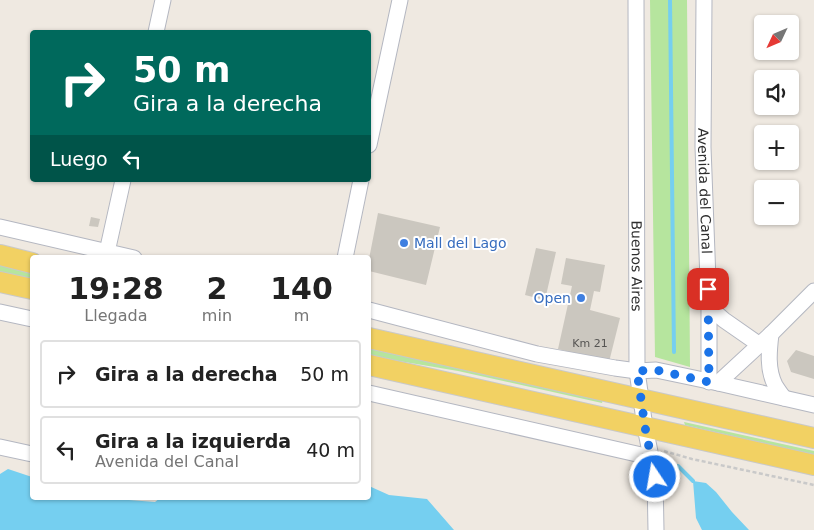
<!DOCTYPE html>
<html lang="es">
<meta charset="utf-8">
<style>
body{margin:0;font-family:"DejaVu Sans",sans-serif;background:#f2f2f2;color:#222;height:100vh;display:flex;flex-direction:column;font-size:19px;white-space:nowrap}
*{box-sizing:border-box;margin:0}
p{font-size:16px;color:#767676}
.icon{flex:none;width:28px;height:28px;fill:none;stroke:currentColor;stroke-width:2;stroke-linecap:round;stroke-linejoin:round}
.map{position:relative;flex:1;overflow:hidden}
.panel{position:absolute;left:30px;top:255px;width:341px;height:245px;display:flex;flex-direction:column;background:#fff;border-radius:5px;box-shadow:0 1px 4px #0004}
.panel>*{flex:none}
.top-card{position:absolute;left:30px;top:30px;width:341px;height:152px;border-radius:5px;box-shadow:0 1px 4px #0004;background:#00695c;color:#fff;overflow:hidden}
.needle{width:32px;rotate:226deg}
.fabs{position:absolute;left:754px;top:15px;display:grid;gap:10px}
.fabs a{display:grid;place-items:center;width:45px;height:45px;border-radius:5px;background:#fff;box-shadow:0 1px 4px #0004;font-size:25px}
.pin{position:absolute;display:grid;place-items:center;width:42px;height:42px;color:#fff;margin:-21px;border-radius:10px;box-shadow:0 2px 8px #0006}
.me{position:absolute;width:55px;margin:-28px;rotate:348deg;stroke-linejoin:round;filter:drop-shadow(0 0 4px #0008)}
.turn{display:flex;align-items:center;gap:18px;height:105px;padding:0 20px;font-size:22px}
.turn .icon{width:65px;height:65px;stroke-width:2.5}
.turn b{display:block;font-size:35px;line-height:42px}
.then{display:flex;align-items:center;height:48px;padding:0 20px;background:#0003;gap:10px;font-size:19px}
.eta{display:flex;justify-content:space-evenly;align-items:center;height:85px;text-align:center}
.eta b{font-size:30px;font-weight:800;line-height:35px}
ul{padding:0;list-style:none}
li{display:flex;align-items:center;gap:15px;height:68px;margin:0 10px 8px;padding:0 10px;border:2px solid #e0e0e0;border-radius:5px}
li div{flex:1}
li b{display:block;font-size:19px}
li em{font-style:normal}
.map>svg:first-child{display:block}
.green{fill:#b6e59e}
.water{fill:#75cff0}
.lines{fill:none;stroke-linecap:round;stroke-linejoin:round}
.stream{stroke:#75cff0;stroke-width:4}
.building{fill:#cbc7bf}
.minor-casing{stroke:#b4b7c1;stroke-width:17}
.major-casing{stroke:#c9c9c9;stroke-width:22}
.path{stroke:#c9c9c9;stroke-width:2.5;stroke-dasharray:4 2.5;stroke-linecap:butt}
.minor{stroke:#fff;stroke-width:15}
.major{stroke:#f2d163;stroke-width:20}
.route{stroke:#1a73e8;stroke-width:9;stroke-dasharray:0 16.2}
.shop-dot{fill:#3f7fe0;stroke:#fff;stroke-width:2}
.labels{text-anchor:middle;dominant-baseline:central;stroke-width:4;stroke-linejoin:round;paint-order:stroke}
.number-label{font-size:11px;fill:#555452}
.street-label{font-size:14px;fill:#2e2e2e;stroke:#fff}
.shop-label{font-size:14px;fill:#366cbe;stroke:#fff;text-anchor:start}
</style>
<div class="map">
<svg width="814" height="530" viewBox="0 0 814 530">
<rect width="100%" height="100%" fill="#efe9e1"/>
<path class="green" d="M650,0H687L690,367L655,357Z
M0,265L32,272V284L0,276Z
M369,347L603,399L602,403L458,371L369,356Z
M684,422L814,451V455L685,425Z"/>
<path class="water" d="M8,469L32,477V498H103L155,502L160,498H369V486L389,495L427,499L454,530H0V474Z
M693,481L706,483L716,492L732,512L749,530H702L696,518Z"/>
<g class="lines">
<path class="stream" d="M670,0L674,352
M678,466L693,481"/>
</g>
<path class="building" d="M378,213L440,227L426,285L369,271V259Z
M91,217L100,219L98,227L89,226Z
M536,248L556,252L545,300L525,295Z
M566,258L605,265L600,292L594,291L590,310L620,318L609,362L558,349L572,286L561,284Z
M796,350L814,356V379L791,372L787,361Z"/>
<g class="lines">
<defs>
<g id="minor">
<path id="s1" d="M636,0L637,371L645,427L655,477L656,530"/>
<path id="s2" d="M704,0L703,147L709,307V382"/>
<path d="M156,32L163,0"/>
<path d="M369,145L400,0"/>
<path d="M0,227L134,258"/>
<path d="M107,252L123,180"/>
<path d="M345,258L361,180"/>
<path d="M709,307L724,320L760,345"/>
<path d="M369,310L537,354L615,368L637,371L656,370L718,383L814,405"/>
<path d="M0,312L32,319"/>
<path d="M771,334C769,351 767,369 775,385C778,390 781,394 784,398"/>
<path d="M718,383L771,334L814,291"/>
<path d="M369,393L650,457"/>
<path d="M0,447L32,454"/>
</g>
<path id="major" d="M0,255L32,263
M0,282L32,289
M369,338L814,438
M369,365L814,465"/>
</defs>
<use href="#minor" class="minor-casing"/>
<use href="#major" class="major-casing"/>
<path class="path" d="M664,451L692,459L814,485"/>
<use href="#minor" class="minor"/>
<use href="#major" class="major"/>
</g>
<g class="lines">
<path class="route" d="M655,477L645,427L637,371L656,370L709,382L708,289"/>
</g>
<g class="shop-dot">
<circle cx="404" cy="243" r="5"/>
<circle cx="581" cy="298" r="5"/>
</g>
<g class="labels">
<g class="number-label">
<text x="590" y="343">Km 21</text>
</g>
<g class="street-label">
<text stroke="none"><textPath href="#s2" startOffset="191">Avenida del Canal</textPath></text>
<text stroke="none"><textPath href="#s1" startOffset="266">Buenos Aires</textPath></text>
</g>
<g class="shop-label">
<text x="414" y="243">Mall del Lago</text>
<text x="571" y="298" text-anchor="end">Open</text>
</g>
</g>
</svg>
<div class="fabs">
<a><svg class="needle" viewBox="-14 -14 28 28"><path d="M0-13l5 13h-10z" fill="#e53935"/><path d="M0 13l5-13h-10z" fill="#767676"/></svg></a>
<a><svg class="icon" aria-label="sound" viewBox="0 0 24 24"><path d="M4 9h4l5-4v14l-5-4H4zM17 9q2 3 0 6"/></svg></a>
<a>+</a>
<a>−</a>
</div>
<div class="pin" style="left:708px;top:289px;background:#d93025"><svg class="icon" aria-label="arrive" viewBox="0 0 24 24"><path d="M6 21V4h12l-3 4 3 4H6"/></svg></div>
<svg class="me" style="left:655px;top:477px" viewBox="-20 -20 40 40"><circle r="17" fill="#1a73e8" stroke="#fff" stroke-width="3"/><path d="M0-11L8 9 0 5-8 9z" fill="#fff"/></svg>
<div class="top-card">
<div class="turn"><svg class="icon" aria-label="right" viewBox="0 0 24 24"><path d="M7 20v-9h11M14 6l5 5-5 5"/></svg><div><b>50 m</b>Gira a la derecha</div></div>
<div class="then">Luego<svg class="icon" aria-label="left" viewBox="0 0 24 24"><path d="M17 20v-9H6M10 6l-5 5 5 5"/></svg></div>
</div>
<section class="panel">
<div class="eta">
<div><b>19:28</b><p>Llegada</p></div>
<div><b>2</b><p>min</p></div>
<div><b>140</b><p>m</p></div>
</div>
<ul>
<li><svg class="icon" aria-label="right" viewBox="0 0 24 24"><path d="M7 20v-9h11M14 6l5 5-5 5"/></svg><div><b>Gira a la derecha</b></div><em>50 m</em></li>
<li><svg class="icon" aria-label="left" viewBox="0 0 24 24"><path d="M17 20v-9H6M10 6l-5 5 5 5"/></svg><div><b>Gira a la izquierda</b><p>Avenida del Canal</p></div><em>40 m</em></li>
</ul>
</section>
</div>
